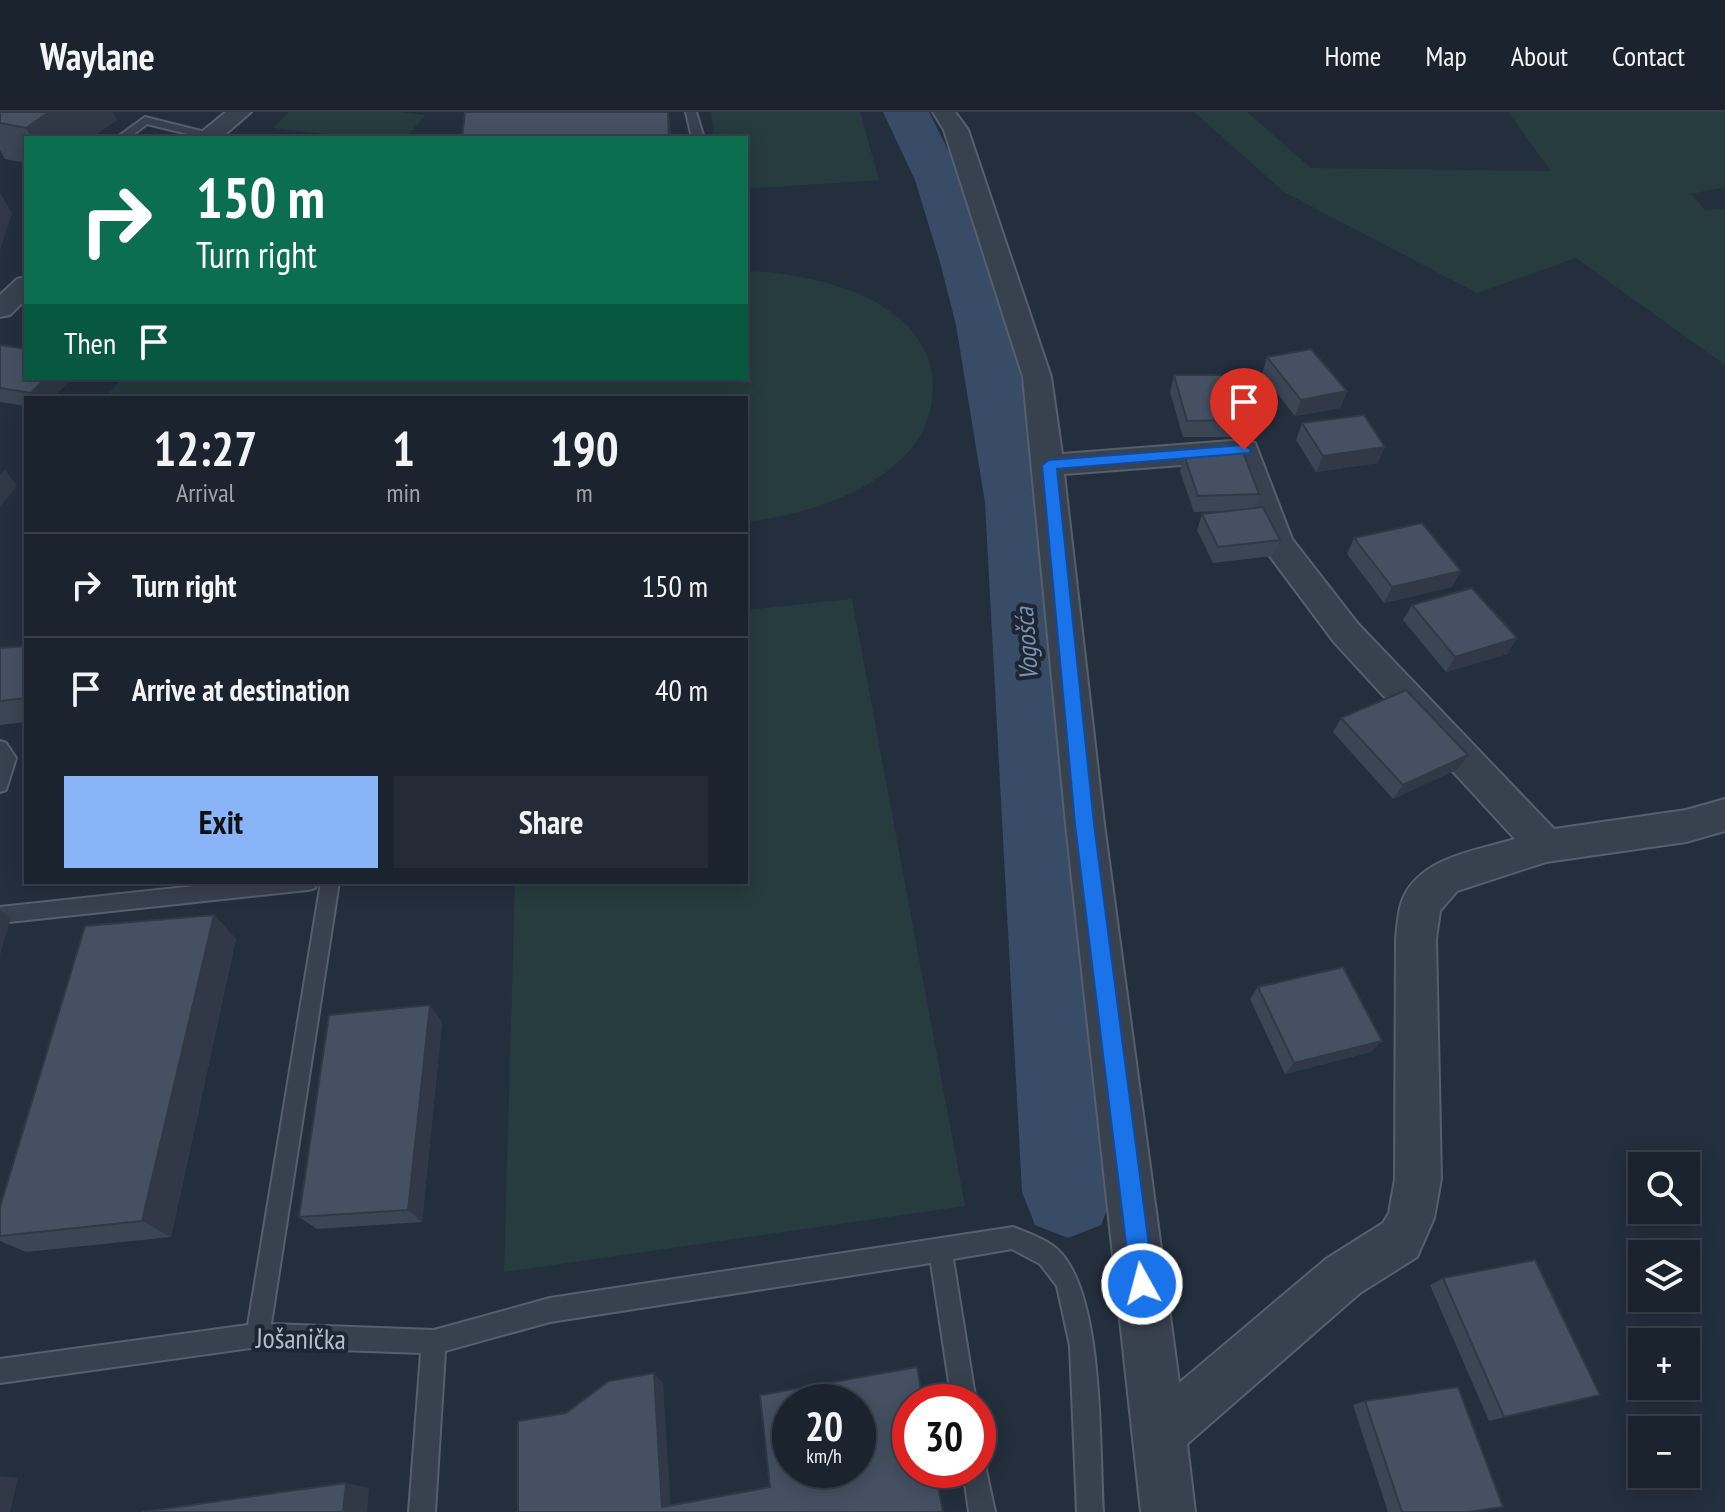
<!DOCTYPE html>
<meta charset="utf-8">
<style>
body{margin:0;font-family:"PT Sans Narrow",sans-serif;background:#242b36;color:#f1f3f6;height:100vh;display:flex;flex-direction:column;font-size:30px;white-space:nowrap}
*{box-sizing:border-box;margin:0}
p{font-size:26px;color:#a0a4aa}
.icon{flex:none;width:44px;height:44px;fill:none;stroke:currentColor;stroke-width:2;stroke-linecap:round;stroke-linejoin:round}
.map{position:relative;flex:1;overflow:hidden}
.panel{position:absolute;left:24px;top:284px;width:724px;height:488px;display:flex;flex-direction:column;background:#1b232e;border-radius:0px;box-shadow:0 4px 20px #0003,0 0 0 2px #39404a}
.panel>*{flex:none}
.top-card{position:absolute;left:24px;top:24px;width:724px;height:244px;border-radius:0px;box-shadow:0 4px 20px #0003,0 0 0 2px #39404a;background:#0b6e4f;color:#fff;overflow:hidden}
.controls{position:absolute;left:1628px;top:1040px;display:grid;gap:16px}
.controls a{display:grid;place-items:center;width:72px;height:72px;border-radius:0px;background:#1b232e;box-shadow:0 4px 20px #0003,0 0 0 2px #39404a;font-size:40px}
.speed{position:absolute;left:772px;top:1272px;display:flex;gap:16px;font-size:40px;font-weight:700;text-align:center}
.speed>*{display:grid;place-content:center;width:104px;height:104px;border-radius:50%;background:#1b232e;box-shadow:0 4px 20px #0003,0 0 0 2px #39404a;line-height:1}
.speed small{font-size:20px;font-weight:400}
.speed .limit{border:12px solid #d22;background:#fff;color:#111}
.pin{position:absolute;display:grid;place-items:center;width:68px;height:68px;color:#fff;margin:-82px -34px;border-radius:50% 50% 50% 0;rotate:-45deg;box-shadow:0 0 8px #0007}
.pin .icon{rotate:45deg}
.me{position:absolute;width:88px;margin:-44px;rotate:353deg;stroke-linejoin:round;filter:drop-shadow(0 0 6px #0008)}
.turn{display:flex;align-items:center;gap:28px;height:168px;padding:0 40px;font-size:36px}
.turn .icon{width:104px;height:104px;stroke-width:2.5}
.turn b{display:block;font-size:56px;line-height:68px}
.then{display:flex;align-items:center;height:76px;padding:0 40px;background:#0003;gap:16px;font-size:30px}
.eta{display:flex;justify-content:space-evenly;align-items:center;height:136px;text-align:center}
.eta b{font-size:48px;font-weight:700;line-height:56px}
.cta{display:flex;gap:16px;margin-top:auto;padding:16px 40px}
.cta a{flex:1;height:92px;border-radius:0px;background:#8ab4f8;color:#111;font-size:32px;font-weight:700;line-height:92px;text-align:center}
.cta a+a{background:#242b36;color:#f1f3f6}
ul{padding:0;list-style:none}
li{display:flex;align-items:center;gap:24px;height:104px;padding:0 40px;border-top:2px solid #39404a}
li div{flex:1}
li b{display:block;font-size:30px}
li em{font-style:normal}
header{display:flex;align-items:center;gap:48px;box-sizing:border-box;height:112px;padding:0 40px;background:#1b232e;border-bottom:2px solid #39404a}
header strong{font-size:38px}
nav{display:flex;gap:44px;margin-inline-start:auto;font-size:28px}
.map>svg:first-child{display:block}
.green{fill:#263c3f}
.lines{fill:none;stroke-linecap:round;stroke-linejoin:round}
.river{fill:#394c67;fill-rule:evenodd}
.service-casing{stroke:#565f6c;stroke-width:4}
.minor-casing{stroke:#565f6c;stroke-width:4}
.service{fill:#38414e;fill-rule:evenodd}
.minor{fill:#38414e;fill-rule:evenodd}
.wall{fill:#3b4654}
.shaded-wall{fill:#303945}
.building{fill:#455162;stroke:#303945;stroke-width:2;fill-rule:evenodd}
.route{fill:#1a73e8;stroke:#114b97;stroke-width:2}
.labels{text-anchor:middle;dominant-baseline:central;stroke-width:8;stroke-linejoin:round;paint-order:stroke}
.water-label{font-size:26px;font-style:italic;fill:#7c92b1;stroke:#1d2633}
.near-street-label{font-size:28px;fill:#b4bcc9;stroke:#1d2633}
</style>
<header>
<strong>Waylane</strong>
<nav><a>Home</a><a>Map</a><a>About</a><a>Contact</a></nav>
</header>
<div class="map">
<svg width="1725" height="1400" viewBox="0 0 1725 1400">
<rect width="100%" height="100%" fill="#242f3e"/>
<path class="green" d="M289,0H398L425,3L406,26H358L273,16Z
M711,0H860L879,68L746,77V26H714Z
M1194,0H1247L1311,56L1551,59L1508,0H1725V75L1691,82L1705,98L1725,97V253L1576,146L1477,181L1284,80Z
M746,159C815,161 934,188 933,277C932,298 925,321 910,338C869,384 805,402 746,410V286H105L122,266H746Z
M852,487L965,1094L504,1160L515,770H746V498Z"/>
<g class="lines">
<path class="river" d="M883,0H929L963,68L992,150L1010,213L1047,390L1114,1080L1101,1113L1068,1126L1035,1113L1022,1080L985,390L956,213L940,150L915,68Z"/>
<defs>
<path id="service" d="M686,0H696L704,26H692Z
M145,5L213,22L214,24L204,26L147,12L129,26H116Z
M0,629L6,631L16,646L6,678L0,680Z
M232,770H317L315,776L308,778L0,811V795Z
M321,770H339L271,1212L434,1218L550,1186L1013,1115C1026,1120 1046,1127 1057,1137C1105,1181 1099,1336 1103,1400H1077L1070,1234L1057,1174L1040,1152L1012,1137L953,1147L976,1290H952L931,1151L550,1210L445,1239L435,1400H409L421,1241L258,1235L0,1271V1247L248,1213Z
M978,1347L984,1349L995,1400H969L963,1358H978Z"/>
<path id="minor" d="M226,0H251L221,26H194Z
M933,0H955L968,18L1051,265L1062,342L1244,328L1255,331L1292,427L1358,512L1554,717L1686,698L1725,687V719L1686,730L1546,750L1457,779L1440,799L1436,827L1441,1067L1434,1106L1417,1145L1360,1181L1187,1332L1195,1400H1141L1066,712L1023,265L944,18ZM1233,349L1266,439L1334,530L1515,727C1476,739 1419,745 1402,789C1398,801 1397,815 1396,827L1395,1067L1389,1101L1383,1111L1326,1147L1179,1271L1104,712L1064,362Z
M26,165V187L10,203L0,205V183L17,167Z"/>
</defs>
<use href="#service" class="service-casing"/>
<use href="#minor" class="minor-casing"/>
<use href="#service" class="service"/>
<use href="#minor" class="minor"/>
</g>
<path class="wall" d="M0,0L117,8L91,26H26V51L5,47L0,38Z
M0,233L72,266L53,286H26V294L0,290Z
M1267,245L1347,279L1340,296L1295,304L1262,262Z
M1174,263L1249,308L1244,325H1183L1170,280Z
M1302,311L1378,351L1316,360L1296,328Z
M1184,343L1259,382L1254,396L1280,428L1273,444L1213,451L1197,418L1202,402L1231,399L1194,400L1180,359Z
M1354,426L1452,475L1384,491L1347,442Z
M1412,493L1517,526L1507,542L1446,560L1403,508Z
M26,534V610L0,613V536Z
M1341,606L1458,657L1393,687L1333,620Z
M214,803L236,827L171,1125L26,1140L0,1129V1124Z
M1258,875L1371,940L1285,962L1250,887Z
M442,910L422,1110L317,1117L299,1105Z
M1443,1166L1600,1283L1489,1309L1430,1173Z
M1365,1289L1469,1400H1388L1353,1293Z"/>
<path class="shaded-wall" d="M49,0H113L117,8L91,26H32L26,16Z
M668,0H669L671,26H669Z
M0,81L12,101L0,138Z
M46,266H72L53,286H35L31,281Z
M1347,279L1340,296L1295,304L1301,288Z
M1385,335L1378,351L1316,360L1323,344Z
M5,358L17,374L0,395V363Z
M1461,459L1452,475L1384,491L1392,475Z
M1517,526L1507,542L1446,560L1455,545Z
M1468,643L1458,657L1393,687L1403,673Z
M0,798L11,806L0,843Z
M214,803L236,827L171,1125L142,1109Z
M430,893L442,910L422,1110L408,1098Z
M1382,929L1371,940L1285,962L1294,951Z
M654,1261L663,1271L671,1399L662,1395Z
M0,1364L18,1366L10,1400H0Z
M346,1371L369,1376L367,1400H343Z"/>
<path class="building" d="M0,0H49L26,16L0,11Z
M465,0H668L669,26H462Z
M0,233L26,237V266H46L31,281L0,276Z
M1311,237L1347,279L1301,288L1267,245Z
M1174,263H1235L1249,308L1187,309Z
M1364,303L1385,335L1323,344L1302,311Z
M1243,340L1259,382L1198,384L1184,343Z
M1263,395L1280,428L1218,435L1202,402Z
M1422,411L1461,459L1392,475L1354,426Z
M1472,476L1517,526L1455,545L1412,493Z
M26,534V586L0,589V536Z
M1406,578L1468,643L1403,673L1341,606Z
M214,803L142,1109L0,1124V1095L85,814Z
M1343,855L1382,929L1294,951L1258,875Z
M430,893L408,1098L299,1105L329,903Z
M1535,1148L1600,1283L1504,1305L1443,1166Z
M917,1255L923,1290H910V1358H935L943,1400H518V1309L566,1301L609,1269L654,1261L662,1395L770,1375L760,1283ZM790,1290H858V1358H790Z
M1458,1275L1503,1395L1468,1400H1402L1365,1289Z
M346,1371L343,1400H142Z"/>
<path class="route" d="M1244,333L1251,338L1249,341L1057,357L1094,712L1154,1172L1151,1180L1142,1184L1134,1180L1131,1172L1075,712L1042,353L1049,348Z"/>
<g class="labels">
<g class="water-label">
<text transform="translate(1026 532) rotate(-94)">Vogošća</text>
</g>
<g class="near-street-label">
<text transform="translate(301 1226) rotate(1)">Jošanička</text>
</g>
</g>
</svg>
<div class="controls">
<a><svg class="icon" aria-label="search" viewBox="0 0 24 24"><circle cx="10" cy="10" r="6"/><path d="M15 15l6 6"/></svg></a>
<a><svg class="icon" aria-label="layers" viewBox="0 0 24 24"><path d="M12 4l9 5-9 5-9-5zM3 14l9 5 9-5"/></svg></a>
<a>+</a>
<a>−</a>
</div>
<div class="speed"><div>20<small>km/h</small></div><div class="limit">30</div></div>
<div class="pin" style="left:1244px;top:338px;background:#d93025"><svg class="icon" aria-label="arrive" viewBox="0 0 24 24"><path d="M6 21V4h12l-3 4 3 4H6"/></svg></div>
<svg class="me" style="left:1142px;top:1172px" viewBox="-20 -20 40 40"><circle r="17" fill="#1a73e8" stroke="#fff" stroke-width="3"/><path d="M0-11L8 9 0 5-8 9z" fill="#fff"/></svg>
<div class="top-card">
<div class="turn"><svg class="icon" aria-label="right" viewBox="0 0 24 24"><path d="M7 20v-9h11M14 6l5 5-5 5"/></svg><div><b>150 m</b>Turn right</div></div>
<div class="then">Then<svg class="icon" aria-label="arrive" viewBox="0 0 24 24"><path d="M6 21V4h12l-3 4 3 4H6"/></svg></div>
</div>
<section class="panel">
<div class="eta">
<div><b>12:27</b><p>Arrival</p></div>
<div><b>1</b><p>min</p></div>
<div><b>190</b><p>m</p></div>
</div>
<ul>
<li><svg class="icon" aria-label="right" viewBox="0 0 24 24"><path d="M7 20v-9h11M14 6l5 5-5 5"/></svg><div><b>Turn right</b></div><em>150 m</em></li>
<li><svg class="icon" aria-label="arrive" viewBox="0 0 24 24"><path d="M6 21V4h12l-3 4 3 4H6"/></svg><div><b>Arrive at destination</b></div><em>40 m</em></li>
</ul>
<div class="cta"><a>Exit</a><a>Share</a></div>
</section>
</div>
